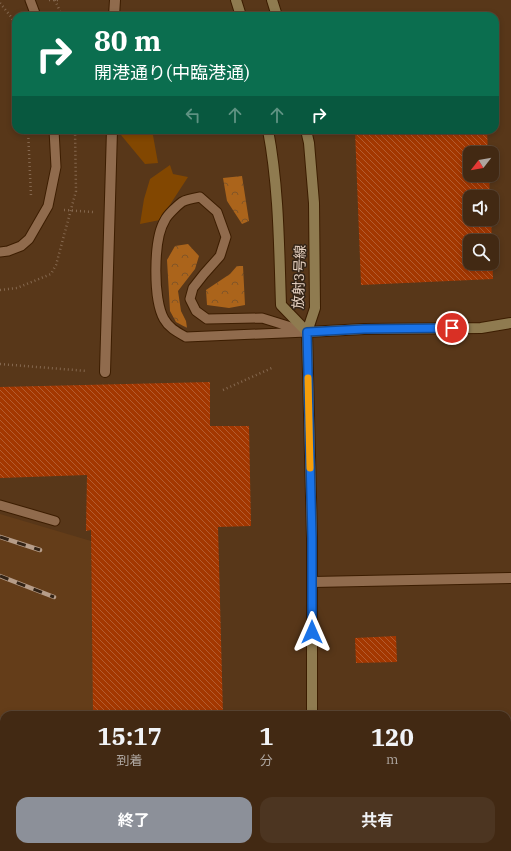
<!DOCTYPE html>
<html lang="ja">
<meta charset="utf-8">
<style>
body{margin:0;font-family:"IBM Plex Serif","Noto Sans JP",serif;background:#4c3521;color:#f1f3f6;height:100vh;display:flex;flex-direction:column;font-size:15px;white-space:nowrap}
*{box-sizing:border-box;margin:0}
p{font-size:13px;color:#aea6a0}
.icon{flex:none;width:22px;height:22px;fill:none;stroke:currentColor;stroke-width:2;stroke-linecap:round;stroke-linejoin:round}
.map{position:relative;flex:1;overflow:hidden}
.details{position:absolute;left:0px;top:711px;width:511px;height:140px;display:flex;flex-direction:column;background:#422913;border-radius:12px 12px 0 0;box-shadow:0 2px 6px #0003,0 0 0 1px #5a4533}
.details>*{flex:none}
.top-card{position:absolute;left:12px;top:12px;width:487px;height:122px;border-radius:12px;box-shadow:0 2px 6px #0003,0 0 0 1px #5a4533;background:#0b6e4f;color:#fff;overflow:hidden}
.needle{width:26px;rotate:239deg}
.controls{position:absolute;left:463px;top:146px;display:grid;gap:8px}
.controls a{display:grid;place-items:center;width:36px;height:36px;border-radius:8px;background:#422913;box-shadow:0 2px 6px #0003,0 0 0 1px #5a4533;font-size:20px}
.pin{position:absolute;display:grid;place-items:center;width:34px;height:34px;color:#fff;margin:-17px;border:2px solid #fff;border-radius:50%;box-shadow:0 1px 4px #0007}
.me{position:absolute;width:44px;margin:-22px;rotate:0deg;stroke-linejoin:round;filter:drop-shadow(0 0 3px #0008)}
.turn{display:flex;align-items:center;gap:14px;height:84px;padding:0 16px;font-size:18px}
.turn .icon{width:52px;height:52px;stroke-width:2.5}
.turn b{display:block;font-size:28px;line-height:34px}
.lanes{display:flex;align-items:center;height:38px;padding:0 16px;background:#0003;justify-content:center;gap:20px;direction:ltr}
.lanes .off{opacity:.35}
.eta{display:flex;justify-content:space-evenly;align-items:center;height:68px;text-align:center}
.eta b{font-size:24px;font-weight:700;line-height:28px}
.button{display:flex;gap:8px;margin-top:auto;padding:8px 16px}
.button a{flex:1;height:46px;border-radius:12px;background:#8c9099;color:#fff;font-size:16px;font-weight:700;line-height:46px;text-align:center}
.button a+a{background:#4c3521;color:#f1f3f6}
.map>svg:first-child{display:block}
.built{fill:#643d19}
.forest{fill:url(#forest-crowns)}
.garden{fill:#824701}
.building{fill:url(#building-back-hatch)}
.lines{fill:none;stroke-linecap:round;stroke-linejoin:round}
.lane-casing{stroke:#3c1d00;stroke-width:11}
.street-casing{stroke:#3c1d00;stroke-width:12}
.secondary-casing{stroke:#3c1d00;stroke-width:12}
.path{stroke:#85684f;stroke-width:2.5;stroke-dasharray:1 3;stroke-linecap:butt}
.lane{stroke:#906b4d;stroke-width:9}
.street{stroke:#906b4d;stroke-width:10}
.secondary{stroke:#8f7b50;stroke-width:10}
.rail-casing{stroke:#b69d89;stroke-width:4.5}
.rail{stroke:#322316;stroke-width:3;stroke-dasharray:9;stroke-linecap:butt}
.route-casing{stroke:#114b97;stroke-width:10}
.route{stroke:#1a73e8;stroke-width:7}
.slow{stroke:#f59e0b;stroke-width:7}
.labels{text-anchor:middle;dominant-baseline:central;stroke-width:3;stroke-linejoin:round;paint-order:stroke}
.street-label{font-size:14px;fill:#e6d1c1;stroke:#322316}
</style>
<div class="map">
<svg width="511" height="851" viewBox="0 0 511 851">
<defs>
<pattern id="forest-crowns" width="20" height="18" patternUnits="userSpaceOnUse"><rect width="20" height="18" fill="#ab641b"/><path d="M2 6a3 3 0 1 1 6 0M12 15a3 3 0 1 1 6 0" fill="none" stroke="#825527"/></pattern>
<pattern id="building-back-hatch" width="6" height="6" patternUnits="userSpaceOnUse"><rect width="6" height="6" fill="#a33700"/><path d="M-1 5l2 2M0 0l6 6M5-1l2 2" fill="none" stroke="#b45c2f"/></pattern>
</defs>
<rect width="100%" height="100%" fill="#583719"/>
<path class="built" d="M0,514L91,541L94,715H4V792L0,791Z"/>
<path class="forest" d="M242,176L249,221L242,224L227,201L223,178Z
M188,244L199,256L195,269L178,291L181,311L186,321L187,328L176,322L170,311L167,260L175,246Z
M237,266H243L245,305L229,308L207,305L206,290L230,274Z"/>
<path class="garden" d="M121,130H152L158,163L145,164L121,135Z
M170,165L173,174L188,177L160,220L140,224L144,199L150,179Z"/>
<path class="building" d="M355,130H487L488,153H470V175H489L490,197H470V219H491L492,241H470V263H492V253L493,279L361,285Z
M210,382V426H249L251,526L218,527L223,715H93L91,530L86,531L87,475L0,478V387Z
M396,636L397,662L356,663L355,638Z"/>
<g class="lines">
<defs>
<path id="lane" d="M30,0L36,16
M200,197L217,212L226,237L220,256L204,274L193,288L190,299L196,311L207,319L262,318L307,332L186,337C177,332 169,328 164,319C153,300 153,239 165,220C167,215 178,205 182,202C187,199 194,198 200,197Z
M0,252L8,251L21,246L29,239L48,206L56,167L54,130
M0,505L55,521"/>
<path id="street" d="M114,16L115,0
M105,372L112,130
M313,582L511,578"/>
<path id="secondary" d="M236,0L241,16
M272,0L277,16
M268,130C279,188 279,247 281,305L307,332
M306,130L309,143L314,203L315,308L307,332L312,538V715
M307,332L364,329L481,328L511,323
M312,847V851"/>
</defs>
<use href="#lane" class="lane-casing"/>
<use href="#street" class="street-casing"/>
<use href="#secondary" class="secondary-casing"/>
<path class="path" d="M49,0H58
M55,0L62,16
M0,3L12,18L16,39
M28,130L31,196
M64,210L93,212
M0,290L17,288L51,274L56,265L76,191L75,130
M0,364L87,371
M223,390L274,367"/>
<use href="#lane" class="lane"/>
<use href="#street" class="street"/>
<use href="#secondary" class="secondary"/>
<defs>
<path id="rail" d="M0,537L40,550
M0,576L54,597"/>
</defs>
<use href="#rail" class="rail-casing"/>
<use href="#rail" class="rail"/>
</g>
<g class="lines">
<defs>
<path id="route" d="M312,632V538L307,332L364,329L452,328"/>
</defs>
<use href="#route" class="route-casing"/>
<use href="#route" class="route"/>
<path class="slow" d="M308,378L310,468"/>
</g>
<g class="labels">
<g class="street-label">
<text transform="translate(299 277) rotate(-88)">放射3号線</text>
</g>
</g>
</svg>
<div class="controls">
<a><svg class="needle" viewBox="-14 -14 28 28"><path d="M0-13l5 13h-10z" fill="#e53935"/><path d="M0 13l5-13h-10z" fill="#aea6a0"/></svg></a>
<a><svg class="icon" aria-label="sound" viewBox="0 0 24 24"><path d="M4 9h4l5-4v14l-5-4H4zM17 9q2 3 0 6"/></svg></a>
<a><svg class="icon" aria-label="search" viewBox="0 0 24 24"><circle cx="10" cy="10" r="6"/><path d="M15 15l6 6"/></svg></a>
</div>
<div class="pin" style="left:452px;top:328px;background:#d93025"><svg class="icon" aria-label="arrive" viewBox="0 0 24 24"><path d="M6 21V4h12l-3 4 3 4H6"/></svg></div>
<svg class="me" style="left:312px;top:632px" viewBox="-20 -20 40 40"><path d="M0-17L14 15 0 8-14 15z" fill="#1a73e8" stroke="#fff" stroke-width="4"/></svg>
<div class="top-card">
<div class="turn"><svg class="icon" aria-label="right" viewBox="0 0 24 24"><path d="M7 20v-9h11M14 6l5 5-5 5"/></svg><div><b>80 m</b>開港通り(中臨港通)</div></div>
<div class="lanes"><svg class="icon off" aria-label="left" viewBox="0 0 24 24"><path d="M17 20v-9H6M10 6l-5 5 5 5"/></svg><svg class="icon off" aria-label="ahead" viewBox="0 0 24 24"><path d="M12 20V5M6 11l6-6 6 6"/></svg><svg class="icon off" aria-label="ahead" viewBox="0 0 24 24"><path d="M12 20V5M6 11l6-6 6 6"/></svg><svg class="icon" aria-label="right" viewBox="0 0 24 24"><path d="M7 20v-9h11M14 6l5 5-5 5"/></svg></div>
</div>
<section class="details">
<div class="eta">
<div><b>15:17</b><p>到着</p></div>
<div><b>1</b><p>分</p></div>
<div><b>120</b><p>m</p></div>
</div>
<div class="button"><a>終了</a><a>共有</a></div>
</section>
</div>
